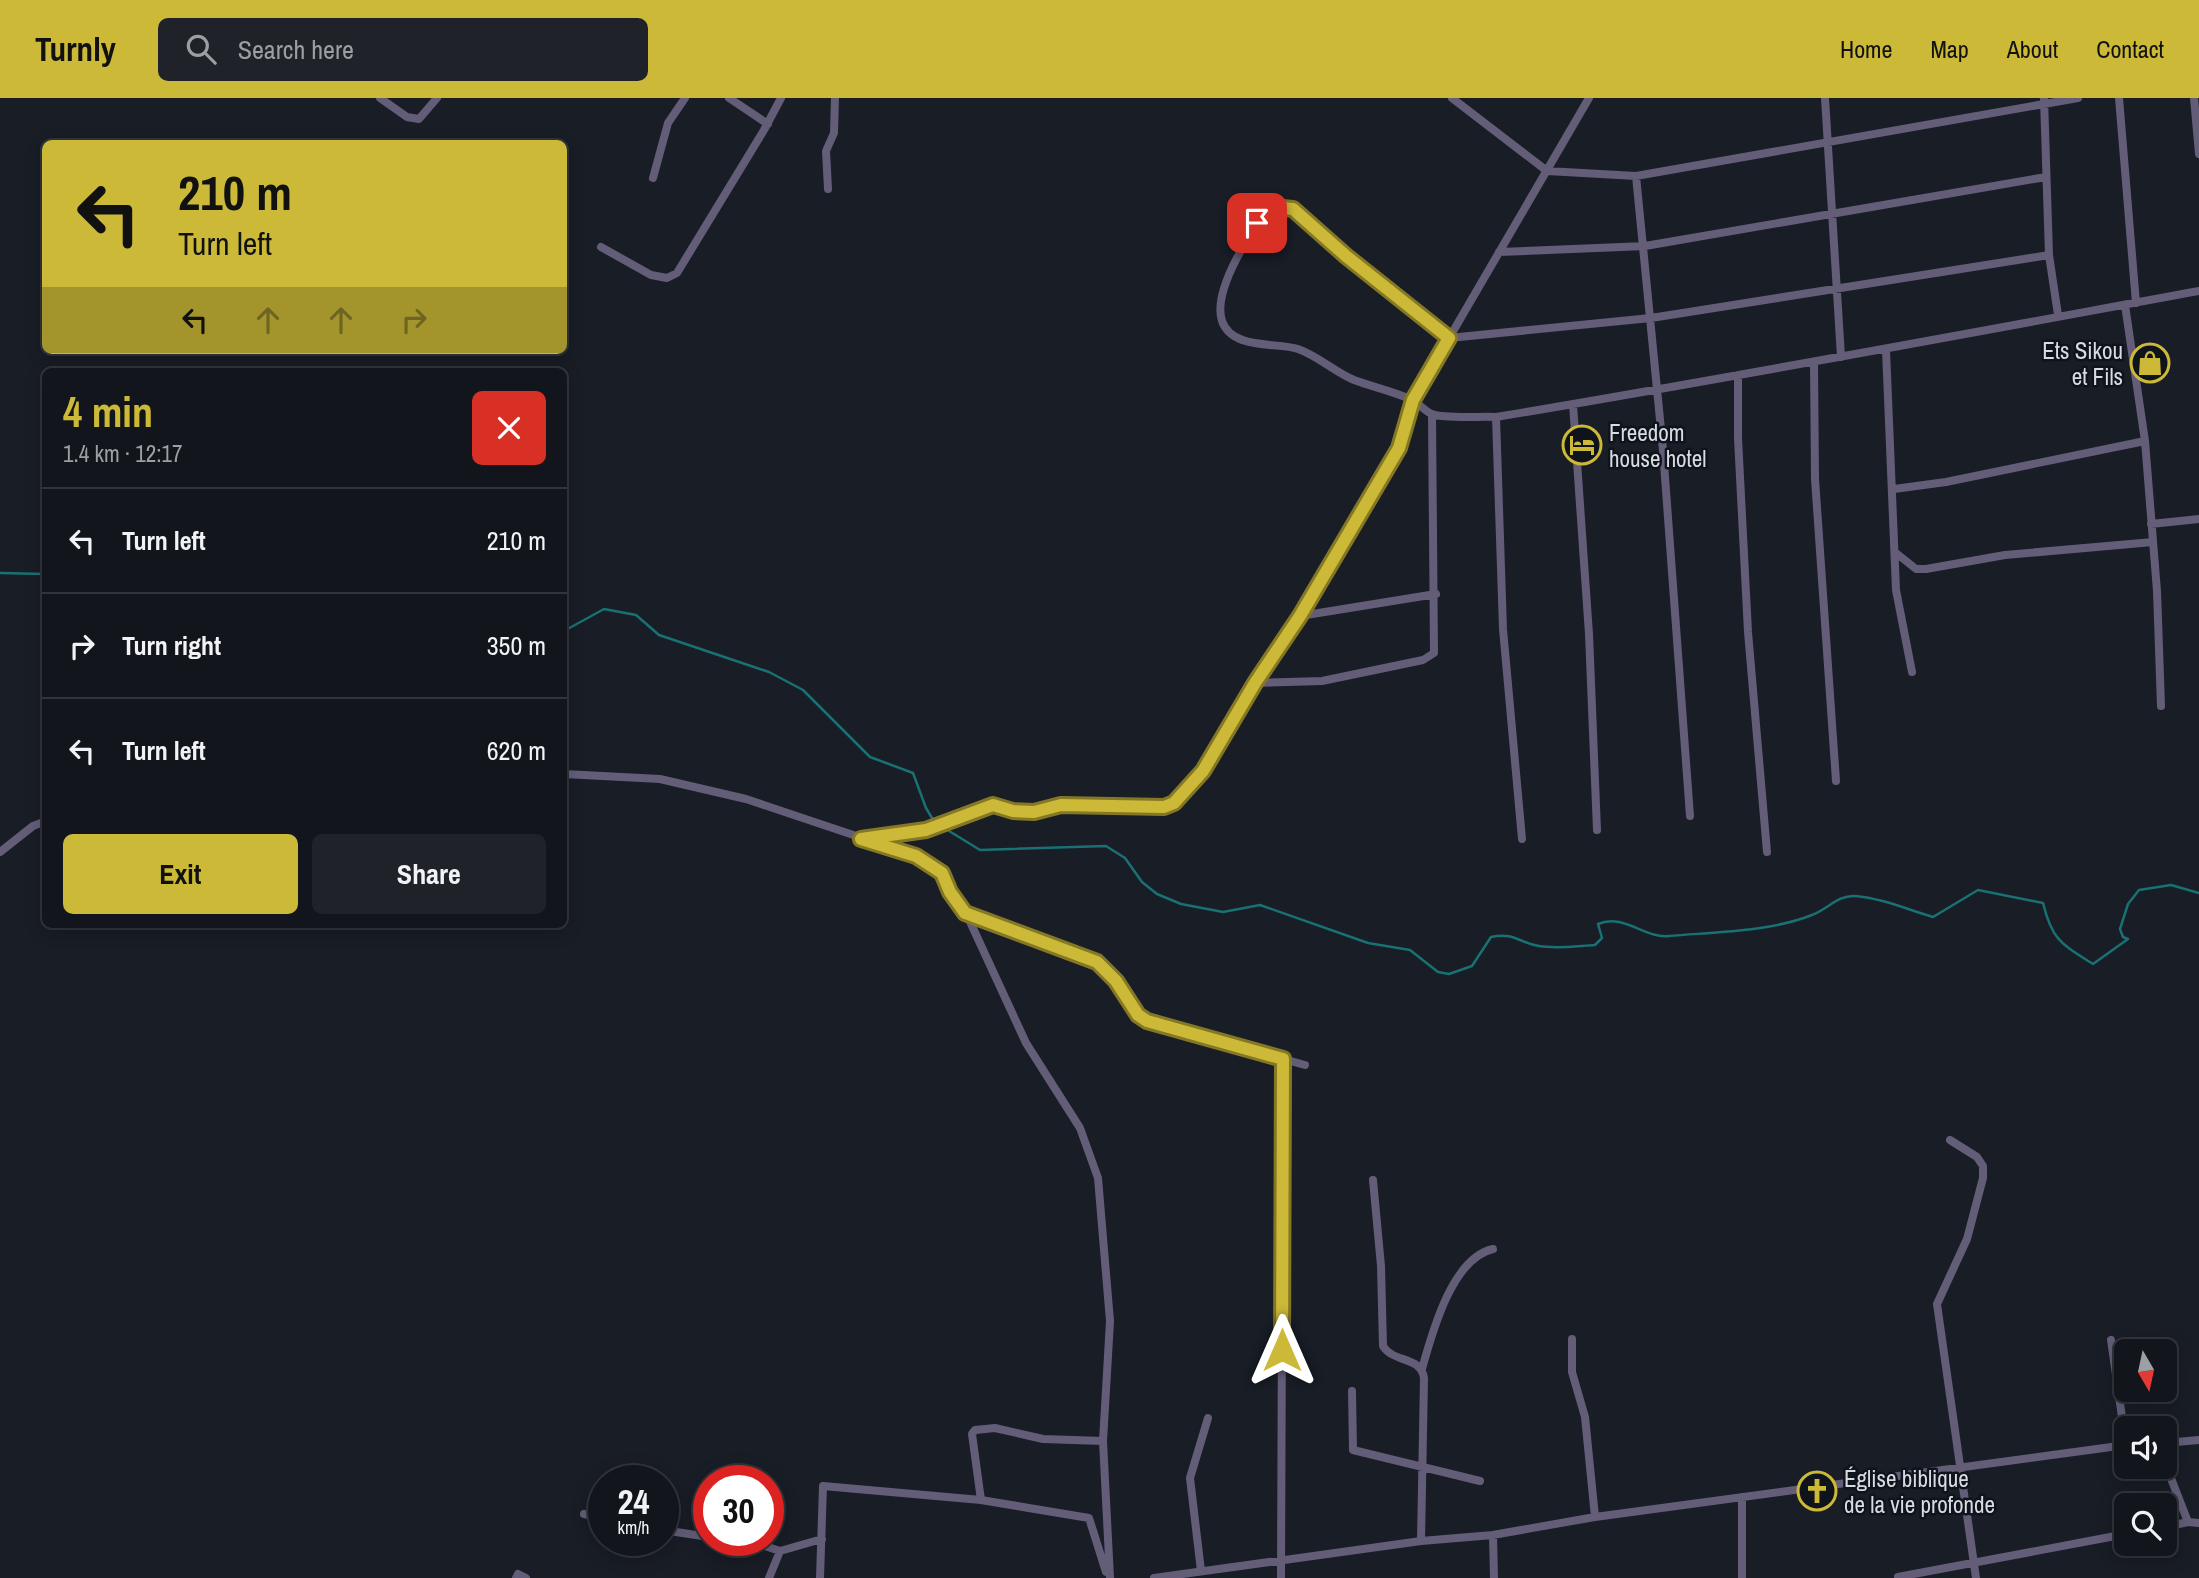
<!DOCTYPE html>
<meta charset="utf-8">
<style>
body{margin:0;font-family:"Archivo Narrow",sans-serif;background:#1f2329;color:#f1f3f6;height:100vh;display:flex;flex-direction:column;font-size:26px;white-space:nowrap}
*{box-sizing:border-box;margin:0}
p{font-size:23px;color:#9c9fa3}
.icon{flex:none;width:38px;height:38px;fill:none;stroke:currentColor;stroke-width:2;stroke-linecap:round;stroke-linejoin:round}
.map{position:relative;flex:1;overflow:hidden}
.drawer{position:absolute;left:42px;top:270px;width:525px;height:560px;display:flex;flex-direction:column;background:#12161c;border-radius:10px;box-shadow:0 4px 18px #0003,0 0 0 2px #31353b}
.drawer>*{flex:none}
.top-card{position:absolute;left:42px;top:42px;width:525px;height:214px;border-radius:10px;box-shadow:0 4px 18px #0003,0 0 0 2px #31353b;background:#ccb938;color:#111;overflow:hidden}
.needle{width:46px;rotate:171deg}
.controls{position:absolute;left:2114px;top:1241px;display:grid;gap:14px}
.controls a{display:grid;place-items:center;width:63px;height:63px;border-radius:10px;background:#12161c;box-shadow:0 4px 18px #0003,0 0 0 2px #31353b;font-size:35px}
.speed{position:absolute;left:588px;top:1367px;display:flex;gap:14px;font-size:35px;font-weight:700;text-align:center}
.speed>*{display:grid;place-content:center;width:91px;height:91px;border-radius:50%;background:#12161c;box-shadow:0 4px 18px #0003,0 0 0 2px #31353b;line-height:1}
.speed small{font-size:18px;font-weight:400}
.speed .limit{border:10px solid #d22;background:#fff;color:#111}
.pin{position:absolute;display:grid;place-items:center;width:60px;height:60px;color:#fff;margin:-30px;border-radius:14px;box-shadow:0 4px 10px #0006}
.me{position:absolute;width:77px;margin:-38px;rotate:0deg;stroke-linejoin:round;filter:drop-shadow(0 0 5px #0008)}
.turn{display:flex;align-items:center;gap:24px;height:147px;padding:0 21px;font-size:32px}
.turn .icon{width:91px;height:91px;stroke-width:2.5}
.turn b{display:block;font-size:49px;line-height:60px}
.lanes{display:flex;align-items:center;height:66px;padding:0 21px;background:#0003;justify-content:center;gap:35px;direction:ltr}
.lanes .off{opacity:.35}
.round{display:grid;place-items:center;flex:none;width:74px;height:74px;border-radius:10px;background:#1f2329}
.headline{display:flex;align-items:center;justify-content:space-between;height:119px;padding:0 21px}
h1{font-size:42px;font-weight:800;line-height:52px;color:#ccb938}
.cta{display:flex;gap:14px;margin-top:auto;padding:14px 21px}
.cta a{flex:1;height:80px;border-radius:10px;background:#ccb938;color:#111;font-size:28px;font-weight:800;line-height:80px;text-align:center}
.cta a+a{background:#1f2329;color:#f1f3f6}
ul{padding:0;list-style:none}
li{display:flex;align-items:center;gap:21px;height:105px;padding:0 21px;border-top:2px solid #31353b}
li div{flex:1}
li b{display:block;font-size:26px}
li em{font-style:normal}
header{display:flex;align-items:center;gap:42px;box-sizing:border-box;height:98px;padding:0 35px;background:#ccb938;color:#111}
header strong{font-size:33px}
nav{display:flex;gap:38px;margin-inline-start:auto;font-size:24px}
.search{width:490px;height:63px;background:#1f2329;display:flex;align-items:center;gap:18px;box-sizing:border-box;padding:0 24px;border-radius:10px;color:#9c9fa3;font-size:26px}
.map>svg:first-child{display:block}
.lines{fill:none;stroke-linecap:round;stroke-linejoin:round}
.stream{stroke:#197173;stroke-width:2.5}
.minor{stroke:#635d78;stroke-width:8}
.route-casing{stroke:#857824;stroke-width:18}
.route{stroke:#ccb938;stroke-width:12}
.labels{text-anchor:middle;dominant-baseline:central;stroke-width:5;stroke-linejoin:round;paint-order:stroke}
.poi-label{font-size:23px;fill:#d8dce2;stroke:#0f141c;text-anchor:start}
</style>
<header>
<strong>Turnly</strong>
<div class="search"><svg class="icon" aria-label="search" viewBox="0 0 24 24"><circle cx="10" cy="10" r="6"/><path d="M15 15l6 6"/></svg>Search here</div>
<nav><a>Home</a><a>Map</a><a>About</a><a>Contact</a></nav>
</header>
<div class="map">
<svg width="2199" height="1480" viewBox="0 0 2199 1480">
<rect width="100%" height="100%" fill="#181d26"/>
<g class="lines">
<path class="stream" d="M0,475L46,476
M564,533L604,511L636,517L659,537L769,574L803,592L870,659L913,675L926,710L935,725
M941,728L980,752L1106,748L1125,760L1142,784L1157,796L1181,806L1223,814L1260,807L1368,845L1410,852L1438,874L1449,876L1472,868L1491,839C1515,834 1519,845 1539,848C1557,851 1577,848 1595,847L1602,840L1598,826C1624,815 1645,841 1669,838C1715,834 1769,834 1812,817C1828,811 1838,797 1855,798C1881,800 1909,812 1933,819L1978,792L2043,805C2052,842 2061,846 2093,866L2128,841L2123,839L2120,831L2128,806L2139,792L2171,787L2199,795"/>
<path class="minor" d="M380,0L407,19L419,21L437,0
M729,0L768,26
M1452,0L1547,73L1636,78L2078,0
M1825,0L1841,259
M2044,0L2049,157L2058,217
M2119,0L2136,205
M2194,0L2199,56
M1636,78L1663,352L1690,718
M653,80L668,25L685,0
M828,91L826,53L834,35L835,0
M601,149L651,177L667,180L677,175L764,32L781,0
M1499,154L1645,148L2046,79
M2049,157L1651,220L1449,240L1346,158L1293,111L1272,109C1252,130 1212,192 1222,223C1232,252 1276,244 1298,251C1318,258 1335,274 1354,282C1373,289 1392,293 1410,301C1418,304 1424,313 1432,316C1445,321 1480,318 1496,319C1731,280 1965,236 2199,193
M2125,207L2145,343L2157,493L2161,608
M1886,252L1896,492L1912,574
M1814,264L1815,381L1836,683
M1738,277V340L1748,534L1767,754
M1573,306L1589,536L1597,732
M1496,319L1503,531L1522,741
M1894,391L1946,384L2145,343
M2151,426L2199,421
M1896,455L1916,471H1926L2005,457L2153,444
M1300,518L1436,496
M1255,585L1322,583L1423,562L1434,555L1432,317
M564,676L660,681L746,701L916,758L942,775L950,794L966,815L1097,864L1116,883L1138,917L1147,923L1305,967
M861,741L926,732L993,707L1013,713L1034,714L1084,706L1103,710L1164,709L1174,705L1203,673L1381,382L1399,350L1413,302L1589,0
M0,754L33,728L46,723
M966,815L1026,945L1080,1030L1098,1080L1110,1223L1103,1343L1110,1480
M1950,1042L1977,1059L1983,1068V1080L1967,1141L1937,1206L1976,1480
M1572,1241V1274L1585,1319L1595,1419
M1422,1271C1432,1235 1452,1160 1493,1151
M1352,1293L1353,1352L1480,1383
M2165,1345L2199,1342
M2165,1365L2188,1424L2199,1425
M981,1402L972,1336L975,1332L995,1330L1043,1341L1103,1343
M584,1416L604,1420
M2165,1429L2188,1424
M663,1432L709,1439
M1493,1437L1494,1480
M747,1442L780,1453
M1421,1443L1493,1437L1595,1419L2126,1347L2111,1242
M1201,1473L1190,1380L1208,1320
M1898,1479L2126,1436
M516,1480L518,1476L526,1480
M769,1480L780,1453L822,1441
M820,1480L823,1388L981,1402L1089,1420L1106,1474
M1154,1480L1421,1443L1424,1280C1421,1258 1393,1265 1383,1248L1381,1168L1373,1082
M1281,1480L1283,961
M1742,1480V1399"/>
</g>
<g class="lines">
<defs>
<path id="route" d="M1257,125L1272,109L1293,111L1346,158L1449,240L1413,302L1399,350L1300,518L1255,585L1203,673L1174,705L1164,709L1061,707L1034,714L1013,713L993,707L926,732L861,741L916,758L942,775L950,794L965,815L1097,864L1116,883L1138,917L1147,923L1283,961L1282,1252"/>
</defs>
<use href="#route" class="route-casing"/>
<use href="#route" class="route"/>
</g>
<defs>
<symbol id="shop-ring" viewBox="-11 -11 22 22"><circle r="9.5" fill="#0f141c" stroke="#ccb938" stroke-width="1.5"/><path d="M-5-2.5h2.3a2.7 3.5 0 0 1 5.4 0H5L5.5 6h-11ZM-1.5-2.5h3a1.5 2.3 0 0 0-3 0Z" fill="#ccb938"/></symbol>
<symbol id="hotel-ring" viewBox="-11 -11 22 22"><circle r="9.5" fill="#0f141c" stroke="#ccb938" stroke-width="1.5"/><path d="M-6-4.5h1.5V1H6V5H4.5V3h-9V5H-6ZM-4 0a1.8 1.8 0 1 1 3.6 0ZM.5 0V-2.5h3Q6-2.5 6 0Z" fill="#ccb938"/></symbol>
<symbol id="church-ring" viewBox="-11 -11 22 22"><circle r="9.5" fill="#0f141c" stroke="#ccb938" stroke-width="1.5"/><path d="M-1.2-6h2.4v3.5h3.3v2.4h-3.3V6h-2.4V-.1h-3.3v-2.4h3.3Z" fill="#ccb938"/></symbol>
</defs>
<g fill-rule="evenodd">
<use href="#shop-ring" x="2128" y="243" width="44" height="44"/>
<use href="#hotel-ring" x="1560" y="325" width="44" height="44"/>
<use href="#church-ring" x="1795" y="1371" width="44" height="44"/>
</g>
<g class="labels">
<g class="poi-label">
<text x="2123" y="252" text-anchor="end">Ets Sikou<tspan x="2123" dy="26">et Fils</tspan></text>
<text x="1609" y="334">Freedom<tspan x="1609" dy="26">house hotel</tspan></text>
<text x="1844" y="1380">Église biblique<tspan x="1844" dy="26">de la vie profonde</tspan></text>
</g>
</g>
</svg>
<div class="controls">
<a><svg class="needle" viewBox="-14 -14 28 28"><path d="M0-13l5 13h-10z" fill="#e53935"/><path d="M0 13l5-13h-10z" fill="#9c9fa3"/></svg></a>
<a><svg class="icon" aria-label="sound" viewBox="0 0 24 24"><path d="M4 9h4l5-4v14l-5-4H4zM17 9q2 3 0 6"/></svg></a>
<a><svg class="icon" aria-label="search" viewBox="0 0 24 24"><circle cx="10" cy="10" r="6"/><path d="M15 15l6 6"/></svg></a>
</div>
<div class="speed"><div>24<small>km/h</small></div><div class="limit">30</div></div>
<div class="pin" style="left:1257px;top:125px;background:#d93025"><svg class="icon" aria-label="arrive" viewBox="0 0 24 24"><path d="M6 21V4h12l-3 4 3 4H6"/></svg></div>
<svg class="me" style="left:1282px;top:1252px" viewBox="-20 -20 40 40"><path d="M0-17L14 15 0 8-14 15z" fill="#ccb938" stroke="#fff" stroke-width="4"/></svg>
<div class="top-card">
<div class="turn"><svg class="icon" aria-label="left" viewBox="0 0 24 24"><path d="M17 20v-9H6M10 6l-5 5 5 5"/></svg><div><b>210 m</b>Turn left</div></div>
<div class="lanes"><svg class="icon" aria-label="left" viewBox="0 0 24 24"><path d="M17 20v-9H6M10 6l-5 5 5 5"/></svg><svg class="icon off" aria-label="ahead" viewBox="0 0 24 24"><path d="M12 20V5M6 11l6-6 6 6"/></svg><svg class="icon off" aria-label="ahead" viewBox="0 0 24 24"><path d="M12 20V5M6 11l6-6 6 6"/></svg><svg class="icon off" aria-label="right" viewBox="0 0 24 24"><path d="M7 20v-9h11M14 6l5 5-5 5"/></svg></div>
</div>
<section class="drawer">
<div class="headline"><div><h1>4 min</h1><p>1.4 km · 12:17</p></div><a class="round" style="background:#d93025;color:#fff"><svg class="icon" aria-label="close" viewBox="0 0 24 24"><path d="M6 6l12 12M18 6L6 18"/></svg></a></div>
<ul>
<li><svg class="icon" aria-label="left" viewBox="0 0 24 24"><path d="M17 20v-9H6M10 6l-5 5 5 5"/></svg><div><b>Turn left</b></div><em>210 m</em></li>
<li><svg class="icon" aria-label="right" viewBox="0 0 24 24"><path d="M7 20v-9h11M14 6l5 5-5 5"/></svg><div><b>Turn right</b></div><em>350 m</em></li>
<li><svg class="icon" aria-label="left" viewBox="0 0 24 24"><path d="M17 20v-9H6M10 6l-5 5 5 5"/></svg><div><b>Turn left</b></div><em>620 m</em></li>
</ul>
<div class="cta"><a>Exit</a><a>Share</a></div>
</section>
</div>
